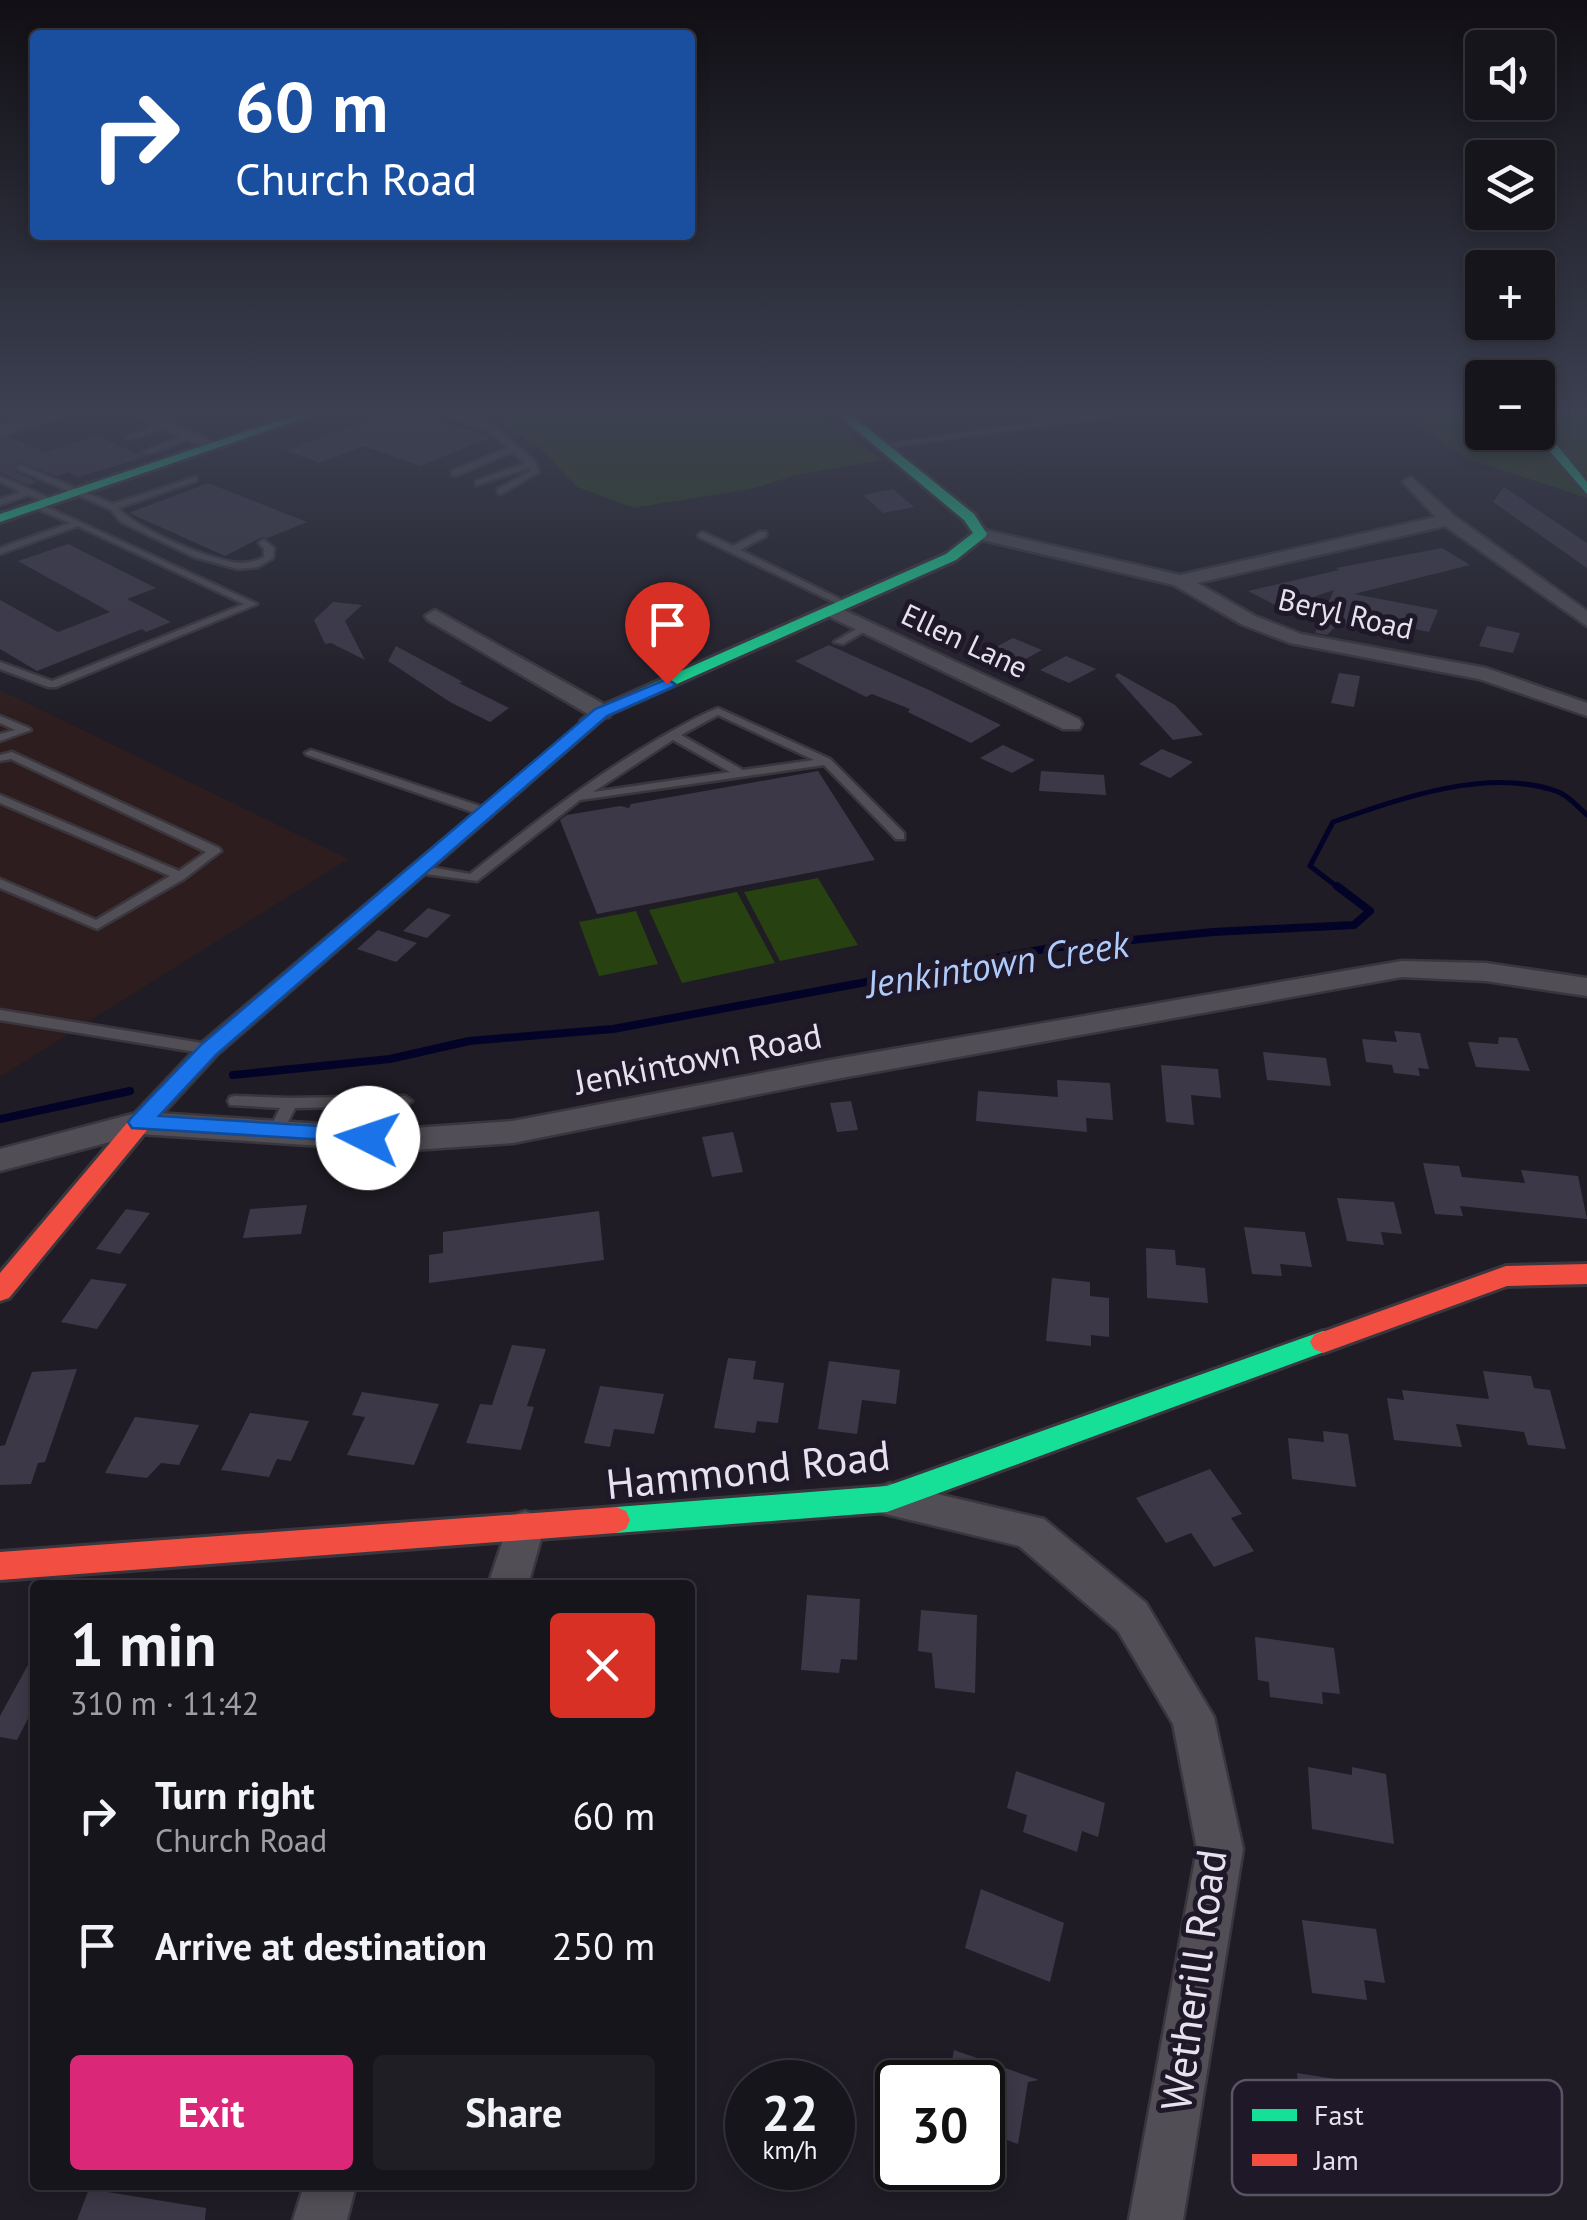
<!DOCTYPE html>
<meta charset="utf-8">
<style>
body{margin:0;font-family:"PT Sans",sans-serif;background:#201e25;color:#f1f3f6;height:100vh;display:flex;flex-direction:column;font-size:38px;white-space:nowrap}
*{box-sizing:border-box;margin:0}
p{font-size:32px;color:#9e9fa3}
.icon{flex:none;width:55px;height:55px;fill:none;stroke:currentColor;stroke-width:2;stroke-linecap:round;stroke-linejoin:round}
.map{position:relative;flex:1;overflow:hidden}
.drawer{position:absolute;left:30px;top:1580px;width:665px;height:610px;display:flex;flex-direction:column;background:#17151c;border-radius:10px;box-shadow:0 5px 15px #0003,0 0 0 2px #36343b}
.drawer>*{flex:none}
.banner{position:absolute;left:30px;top:30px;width:665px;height:210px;border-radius:10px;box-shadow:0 5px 15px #0003,0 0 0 2px #36343b;background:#1a4fa0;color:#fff;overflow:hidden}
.fabs{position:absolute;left:1465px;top:30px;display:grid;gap:20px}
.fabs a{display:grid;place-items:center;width:90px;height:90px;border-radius:10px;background:#17151c;box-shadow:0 5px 15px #0003,0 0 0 2px #36343b;font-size:50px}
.speed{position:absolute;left:725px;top:2060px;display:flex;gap:20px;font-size:50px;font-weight:700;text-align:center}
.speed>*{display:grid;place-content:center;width:130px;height:130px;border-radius:50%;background:#17151c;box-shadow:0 5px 15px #0003,0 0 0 2px #36343b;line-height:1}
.speed small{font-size:25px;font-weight:400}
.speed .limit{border:5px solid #111;border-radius:15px;background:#fff;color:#111}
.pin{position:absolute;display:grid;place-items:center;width:85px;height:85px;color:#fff;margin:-102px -42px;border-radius:50% 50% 50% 0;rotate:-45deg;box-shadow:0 0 10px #0007}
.pin .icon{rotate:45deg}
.me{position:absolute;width:110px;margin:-55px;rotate:274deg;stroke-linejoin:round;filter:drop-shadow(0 0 8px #0008)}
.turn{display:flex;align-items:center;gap:35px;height:210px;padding:0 40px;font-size:45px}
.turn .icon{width:130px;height:130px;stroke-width:2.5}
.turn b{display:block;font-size:70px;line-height:85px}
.round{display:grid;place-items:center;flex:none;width:105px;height:105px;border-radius:10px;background:#201e25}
.summary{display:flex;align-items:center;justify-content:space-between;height:170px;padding:0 40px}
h1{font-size:60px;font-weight:800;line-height:75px}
.button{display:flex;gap:20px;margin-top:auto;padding:20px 40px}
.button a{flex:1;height:115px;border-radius:10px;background:#db2777;color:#fff;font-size:40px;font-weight:800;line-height:115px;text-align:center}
.button a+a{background:#201e25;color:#f1f3f6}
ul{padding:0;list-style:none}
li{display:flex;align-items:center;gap:30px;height:130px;padding:0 40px}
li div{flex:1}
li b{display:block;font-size:38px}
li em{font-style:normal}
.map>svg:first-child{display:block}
.medical{fill:#2e1d1e}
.green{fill:#284111}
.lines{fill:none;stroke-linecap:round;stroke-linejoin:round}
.stream-far1{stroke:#030327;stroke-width:5}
.stream{stroke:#030327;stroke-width:8}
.building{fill:#3d3847}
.lane-casing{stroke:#39363e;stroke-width:5}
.street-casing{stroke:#39363e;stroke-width:5}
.fast-casing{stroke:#39363e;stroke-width:6}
.jam-casing{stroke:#39363e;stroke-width:6}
.lane{fill:#514e56;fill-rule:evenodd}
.street{fill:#514e56;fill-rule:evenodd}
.fast{fill:#16e098;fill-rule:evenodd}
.jam{fill:#f24e42;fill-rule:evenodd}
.route{fill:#1a73e8;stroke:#114b97;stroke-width:2.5}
.labels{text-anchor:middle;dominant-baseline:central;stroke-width:10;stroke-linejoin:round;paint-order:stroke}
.far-street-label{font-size:30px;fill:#e5e1ed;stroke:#1e1829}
.street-label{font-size:35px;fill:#e5e1ed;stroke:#1e1829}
.water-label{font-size:38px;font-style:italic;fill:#afcbfa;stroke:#1e1829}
.near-street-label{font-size:42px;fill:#e5e1ed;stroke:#1e1829}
.key{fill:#1e1829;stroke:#5a5464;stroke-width:2.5}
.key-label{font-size:28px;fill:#e5e1ed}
</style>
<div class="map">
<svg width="1587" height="2220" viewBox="0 0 1587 2220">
<rect width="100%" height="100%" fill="#1f1c25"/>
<path class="medical" d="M0,690L348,859L0,1077Z"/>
<path class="green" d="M503,415H826L882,460L796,475L755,488L634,508L577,487L539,447L491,420Z
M1407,415H1482V432H1538V415H1587V498L1465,458Z
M818,878L858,945L780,961L744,892Z
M737,892L775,963L682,983L649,910Z
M636,911L658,964L599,976L579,922Z"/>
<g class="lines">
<path class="stream-far1" d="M1340,889L1310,866L1333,822C1399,799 1486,767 1556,791C1568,795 1578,807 1587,815"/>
<path class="stream" d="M233,1075L390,1059L469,1041L613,1029L1050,948L1213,932L1354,925L1370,911L1337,886
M0,1119L130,1091"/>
</g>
<path class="building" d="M382,415H424L491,437L420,466L364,446L319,463L286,450Z
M96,436L145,457L79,477L68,472L56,476L22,462L15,464L16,472L38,482L28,485L0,472V439L9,437L45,452Z
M208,483L307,522L268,538L262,537L225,556L129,513Z
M1504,487L1587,543V568L1493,502Z
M893,489L914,507L883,513L863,495Z
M68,544L156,588L127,599L171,622L146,632L142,629L37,671L0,649V600L58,632L110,612L18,561Z
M1442,548L1470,565L1354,594L1438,610L1429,632L1375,621L1371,631L1339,623L1327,635L1315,633L1334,590L1281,608L1248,591L1339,570L1336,568Z
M333,602L362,605L345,621L365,660L331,643L325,644L314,620Z
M1487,626L1520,633L1513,653L1479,646Z
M1013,638L1042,650L1018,663L990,650Z
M829,645L929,690L1001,725L971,743L908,712L910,709L872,694L866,697L795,661Z
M396,646L463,682L459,683L509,708L490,722L450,702L388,661Z
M1066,656L1096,669L1069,683L1040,670Z
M1118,673L1175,705L1203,735L1173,740L1115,676Z
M1339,673L1360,676L1354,707L1331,703Z
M1003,745L1035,760L1012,773L980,758Z
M1162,749L1193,762L1170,778L1139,764Z
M818,771L875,860L597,914L560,820L567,815L620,806L629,808L631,804Z
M1041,771L1104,775L1106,795L1039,791Z
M428,908L451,915L427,938L403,931Z
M378,930L417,943L396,962L357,949Z
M1394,1031L1420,1033L1429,1069L1418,1068L1420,1076L1394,1073L1392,1065L1366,1062L1362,1039L1397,1042Z
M1499,1037L1517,1038L1530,1071L1476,1067L1468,1042L1498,1044Z
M1263,1052L1326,1058L1331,1086L1267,1080Z
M1161,1065L1218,1069L1221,1098L1191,1095L1194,1125L1166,1122Z
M1057,1080L1110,1083L1113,1120L1086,1118L1087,1132L976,1121L978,1091L1058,1097Z
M851,1101L858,1130L837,1132L830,1103Z
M733,1132L743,1172L712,1177L702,1137Z
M1423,1163L1459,1166L1462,1177L1525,1183L1521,1170L1578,1176L1587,1219L1460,1206L1463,1216L1435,1214Z
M1337,1198L1394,1202L1402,1234L1381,1232L1384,1245L1347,1241Z
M307,1205L301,1234L243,1238L250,1209Z
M126,1209L150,1213L120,1254L96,1249Z
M599,1211L604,1260L429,1283V1255L443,1253V1232Z
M1244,1227L1305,1232L1312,1267L1280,1264L1282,1276L1252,1274Z
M1146,1248L1175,1250L1176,1265L1205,1268L1208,1303L1147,1298Z
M1052,1278L1090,1282V1296L1109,1298V1337L1091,1335V1346L1046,1341Z
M91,1279L127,1284L97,1329L61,1322Z
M512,1345L546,1349L527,1406L534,1407L521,1450L466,1443L480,1404L492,1405Z
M728,1358L756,1361L753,1379L784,1383L778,1423L757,1421L755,1433L714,1428Z
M829,1361L900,1370L896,1404L862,1400L857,1434L818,1429Z
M77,1369L45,1462L38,1463L31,1484L0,1485V1446L5,1445L32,1372Z
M1483,1371L1531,1376L1534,1388L1550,1390L1566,1449L1528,1445L1524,1432L1456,1424L1462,1447L1394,1440L1387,1398L1404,1400L1402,1390L1489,1399Z
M600,1386L664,1394L654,1434L614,1429L610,1447L584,1443Z
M362,1392L439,1404L414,1465L347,1455L365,1417L352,1415Z
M250,1413L309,1421L291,1461L277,1459L269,1477L221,1470Z
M135,1417L199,1425L179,1465L161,1463L147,1478L105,1473Z
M1323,1431L1348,1434L1356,1487L1292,1479L1288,1438L1324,1442Z
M1210,1469L1242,1514L1231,1518L1254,1551L1214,1567L1191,1533L1166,1543L1136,1498Z
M807,1595L860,1599L857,1660L841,1659L839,1673L801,1670Z
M921,1610L977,1615L975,1693L935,1688L932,1653L918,1651Z
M1255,1637L1334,1648L1340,1694L1322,1692L1323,1704L1270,1697L1269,1682L1258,1680Z
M35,1652V1705L17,1740L0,1737V1716Z
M1308,1767L1352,1775V1767L1386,1774L1394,1844L1312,1829Z
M1016,1771L1105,1803L1098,1837L1082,1831L1077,1852L1023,1832L1027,1815L1007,1808Z
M981,1889L1064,1923L1050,1982L965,1948Z
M1302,1920L1376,1929L1385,1983L1364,1980L1367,2000L1312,1993Z
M954,2050L1039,2080L1028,2082L1018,2144L982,2131V2082H948Z
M1297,2073L1354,2082L1355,2095L1443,2111L1454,2180L1304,2154Z
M89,2189L206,2208L205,2220H77Z"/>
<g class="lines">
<defs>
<path id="lane" d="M447,415H459L496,427L535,462L539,472L501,494L498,493V489L531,471L529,468L476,485V481L526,463L512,452L458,475H452V471L508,448L490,431Z
M1092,415H1114L880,448L876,446Z
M167,423H170V427L130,439L126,437Z
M189,434L196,436L149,454L142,452Z
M21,465L113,504L196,477V481L118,508C136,529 213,562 241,563C250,563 256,561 264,557V549L259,543L264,540L274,548L273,558L258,567L238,569L194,557L121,522L110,509L18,469L17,467Z
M0,476L51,499L52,501L48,504L29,495L0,505V499L21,492L0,482Z
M36,502L257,604L56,687H48L0,669V662L52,681L244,604L78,526L0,554V548L70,523L33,507V503Z
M702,532L733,546L760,532H766V536L740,550L852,605L844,607L699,537L698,535Z
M863,625L872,627L843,644L834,642Z
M718,708L830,759L904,833V839H896L824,765L580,800L477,881L418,873L412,869L418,865L470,874C530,826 591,778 658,739C676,729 697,716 718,708ZM718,715L814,760L743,770L681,735ZM673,740L730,772L593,792Z
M0,716L29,728L31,730L0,741V734L15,730L0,723Z
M311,750L489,809L491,812L489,815H481L307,755L305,753Z
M12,752L219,848L221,851L184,879L97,929L0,888V879L96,920L170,876L0,803V795L179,871L206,852L11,759L0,761V755Z
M0,1010L208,1044L215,1049L208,1054L0,1020Z
M235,1096L290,1098L405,1096L412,1101L405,1106L295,1108L281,1136L276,1137L268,1132L280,1108L230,1105L228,1101L230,1097Z"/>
<path id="street" d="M38,415H63L0,436V426Z
M135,415H156L221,446L207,449Z
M1411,477L1454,516L1587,611V626L1445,526L1197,583L1255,616L1301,634L1486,668L1587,703V716L1479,679L1290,643L1241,624L1174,585L974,538L971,534L980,529L1180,575L1436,517L1403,482Z
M833,605L1079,719L1082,724L1079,729H1063L826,615V607Z
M435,610L609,707L612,712L609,717H593L428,620L425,616Z
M1402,961L1486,963L1587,978V996L1486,981L1402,977L830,1080L513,1143L399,1151L140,1134L0,1171V1149L140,1112L399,1129L513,1121L830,1060Z
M890,1483L1044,1519L1146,1603L1214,1717L1243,1849L1183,2220H1129L1197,1849L1173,1724L1118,1631L1019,1546L877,1512L871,1500L877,1488Z
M525,1511L539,1516L544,1528L528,1585H488L511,1516Z
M304,2185H356L347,2220H293Z"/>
<path id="fast" d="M295,415H313L0,522V514Z
M838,415H851L974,514L987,534L985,537L956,560L607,715L593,727H581V721L595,709L946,554L973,533L964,520Z
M1538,415H1548L1553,440L1587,482V494L1541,441Z
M1323,1331L1332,1335L1336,1342L1332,1349L887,1512L616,1533L606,1529L602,1520L606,1511L616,1507L887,1486Z"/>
<path id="jam" d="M587,719L593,721V727L217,1054L148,1129L9,1298L0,1301V1273L132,1117L201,1044Z
M1587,1264V1284L1507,1286L1323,1353L1314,1349L1310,1342L1314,1335L1506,1266Z
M616,1507L626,1511L630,1520L626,1529L616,1533L0,1580V1552Z"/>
</defs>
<use href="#lane" class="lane-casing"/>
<use href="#street" class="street-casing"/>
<use href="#fast" class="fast-casing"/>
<use href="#jam" class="jam-casing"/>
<use href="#lane" class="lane"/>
<use href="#street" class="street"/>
<use href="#fast" class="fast"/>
<use href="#jam" class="jam"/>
</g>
<linearGradient id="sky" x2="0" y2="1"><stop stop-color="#110f14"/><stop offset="0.57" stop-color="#3c4051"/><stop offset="1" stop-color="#3c4051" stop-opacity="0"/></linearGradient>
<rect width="1587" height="726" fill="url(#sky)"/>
<path class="route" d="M667,679L675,684L673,687L607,716L217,1054L159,1116L368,1129L380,1138L376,1143L132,1128L128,1122L132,1117L202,1044L595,709Z"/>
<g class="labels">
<g class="far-street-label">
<text transform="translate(1346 613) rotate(13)">Beryl Road</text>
<text transform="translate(965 640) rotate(25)">Ellen Lane</text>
</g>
<g class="street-label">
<text transform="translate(698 1058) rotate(-11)">Jenkintown Road</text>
</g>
<g class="water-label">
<text transform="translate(997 963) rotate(-9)">Jenkintown Creek</text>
</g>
<g class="near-street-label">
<text transform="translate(748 1469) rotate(-6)">Hammond Road</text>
<text transform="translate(1193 1980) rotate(-82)">Wetherill Road</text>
</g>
</g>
<rect x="1232" y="2080" width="330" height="115" rx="15" class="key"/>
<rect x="1252" y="2109" width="45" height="12" fill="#16e098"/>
<rect x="1252" y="2154" width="45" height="12" fill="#f24e42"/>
<g class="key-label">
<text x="1314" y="2125">Fast</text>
<text x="1314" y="2170">Jam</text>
</g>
</svg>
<div class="fabs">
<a><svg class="icon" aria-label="sound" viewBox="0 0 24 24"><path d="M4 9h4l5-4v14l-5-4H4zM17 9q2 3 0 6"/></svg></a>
<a><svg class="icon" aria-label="layers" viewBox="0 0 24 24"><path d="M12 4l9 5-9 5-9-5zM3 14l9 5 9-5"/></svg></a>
<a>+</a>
<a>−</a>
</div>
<div class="speed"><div>22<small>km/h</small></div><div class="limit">30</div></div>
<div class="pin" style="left:667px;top:684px;background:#d93025"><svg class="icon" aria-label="arrive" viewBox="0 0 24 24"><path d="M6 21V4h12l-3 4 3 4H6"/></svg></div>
<svg class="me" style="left:368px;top:1138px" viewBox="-20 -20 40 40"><circle r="19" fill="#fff"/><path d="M0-13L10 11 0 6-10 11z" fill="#1a73e8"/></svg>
<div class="banner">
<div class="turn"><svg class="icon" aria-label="right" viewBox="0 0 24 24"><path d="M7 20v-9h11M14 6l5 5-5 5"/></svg><div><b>60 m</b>Church Road</div></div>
</div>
<section class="drawer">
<div class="summary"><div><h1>1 min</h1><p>310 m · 11:42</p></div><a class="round" style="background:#d93025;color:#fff"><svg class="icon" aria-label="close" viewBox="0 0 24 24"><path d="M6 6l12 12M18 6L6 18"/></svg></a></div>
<ul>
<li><svg class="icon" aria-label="right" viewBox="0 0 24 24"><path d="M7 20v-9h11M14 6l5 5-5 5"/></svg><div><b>Turn right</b><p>Church Road</p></div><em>60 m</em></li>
<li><svg class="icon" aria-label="arrive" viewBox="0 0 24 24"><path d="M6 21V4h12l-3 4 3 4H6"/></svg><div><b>Arrive at destination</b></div><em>250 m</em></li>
</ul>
<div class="button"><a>Exit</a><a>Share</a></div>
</section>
</div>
